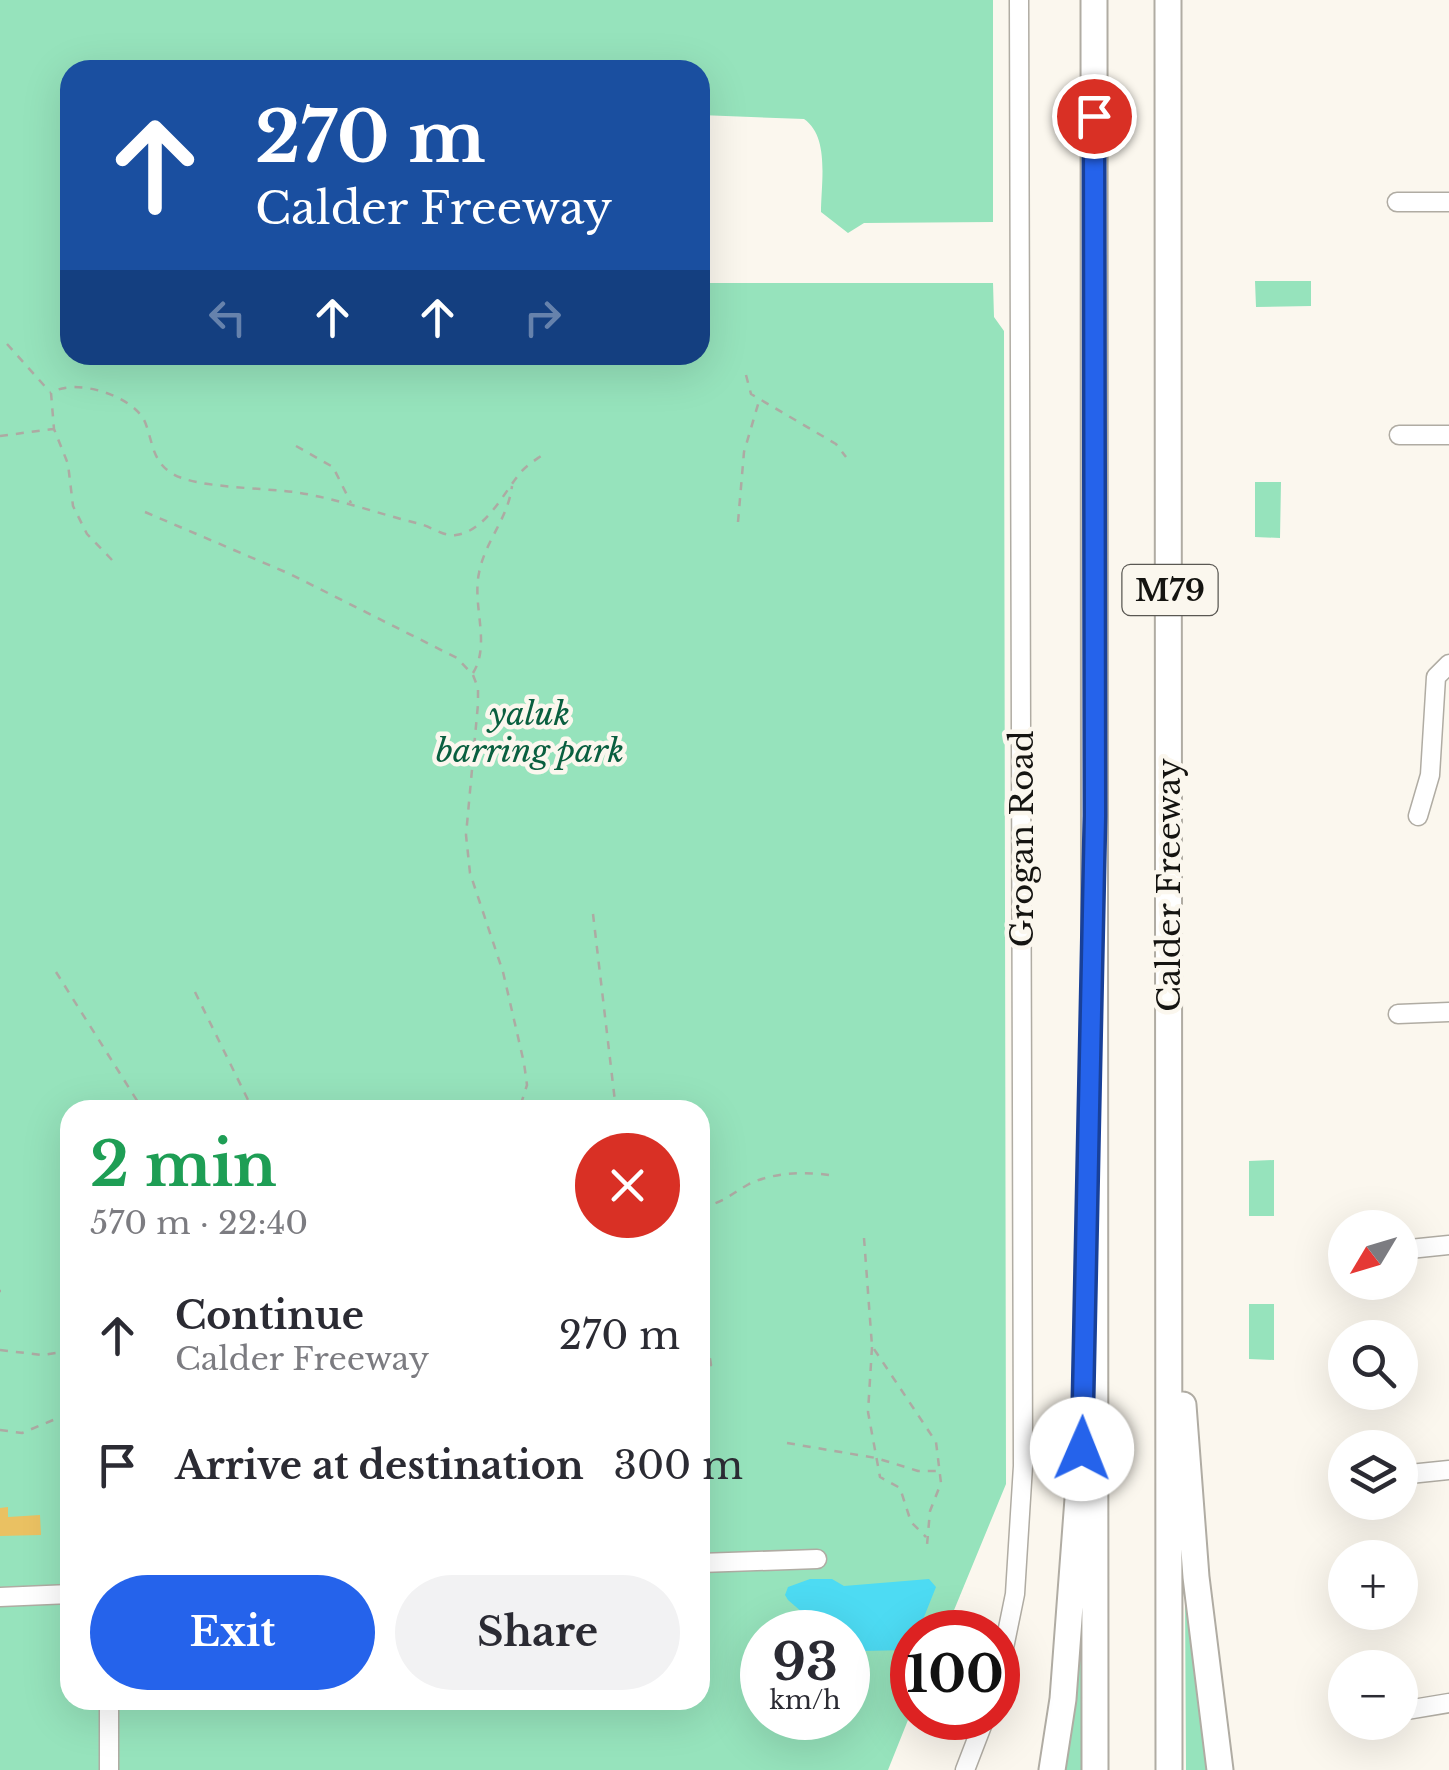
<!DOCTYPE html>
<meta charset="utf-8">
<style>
body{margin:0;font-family:"Libre Baskerville",serif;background:#f2f2f3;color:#2b2b33;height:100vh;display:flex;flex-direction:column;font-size:38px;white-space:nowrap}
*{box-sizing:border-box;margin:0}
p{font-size:32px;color:#7c7c81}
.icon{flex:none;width:55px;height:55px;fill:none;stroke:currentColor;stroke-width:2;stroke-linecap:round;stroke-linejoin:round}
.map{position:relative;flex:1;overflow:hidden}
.panel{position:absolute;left:60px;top:1100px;width:650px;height:610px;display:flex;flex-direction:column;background:#fff;border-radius:30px;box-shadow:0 10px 40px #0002}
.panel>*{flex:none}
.banner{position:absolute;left:60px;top:60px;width:650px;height:305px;border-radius:30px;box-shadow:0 10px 40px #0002;background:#1a4fa0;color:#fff;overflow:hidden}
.needle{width:65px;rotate:232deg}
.buttons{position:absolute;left:1328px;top:1210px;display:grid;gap:20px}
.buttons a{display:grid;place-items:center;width:90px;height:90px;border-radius:50%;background:#fff;box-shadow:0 10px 40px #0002;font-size:50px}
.speed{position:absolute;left:740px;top:1610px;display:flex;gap:20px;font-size:50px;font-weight:700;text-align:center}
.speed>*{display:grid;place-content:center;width:130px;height:130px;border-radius:50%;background:#fff;box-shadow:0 10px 40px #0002;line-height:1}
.speed small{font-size:25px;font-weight:400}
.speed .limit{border:15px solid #d22;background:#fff;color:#111}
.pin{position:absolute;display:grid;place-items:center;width:85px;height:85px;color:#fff;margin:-42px;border:5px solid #fff;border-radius:50%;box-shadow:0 2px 10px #0007}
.me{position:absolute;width:110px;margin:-55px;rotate:1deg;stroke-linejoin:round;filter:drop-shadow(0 0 8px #0008)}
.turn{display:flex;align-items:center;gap:35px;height:210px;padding:0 30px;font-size:45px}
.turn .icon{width:130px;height:130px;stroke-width:2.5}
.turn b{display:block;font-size:70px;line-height:85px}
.lanes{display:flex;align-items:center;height:95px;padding:0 30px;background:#0003;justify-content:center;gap:50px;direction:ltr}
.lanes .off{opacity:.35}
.round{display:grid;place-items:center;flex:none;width:105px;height:105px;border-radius:52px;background:#f2f2f3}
.overview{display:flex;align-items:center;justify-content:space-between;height:170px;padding:0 30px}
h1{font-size:60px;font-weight:700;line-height:75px;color:#1e9e55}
.primary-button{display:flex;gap:20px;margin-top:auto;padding:20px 30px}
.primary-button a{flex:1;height:115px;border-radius:60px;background:#2563eb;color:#fff;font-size:40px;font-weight:700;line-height:115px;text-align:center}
.primary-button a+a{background:#f2f2f3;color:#2b2b33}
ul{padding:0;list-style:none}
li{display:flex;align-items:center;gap:30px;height:130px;padding:0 30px}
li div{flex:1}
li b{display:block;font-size:38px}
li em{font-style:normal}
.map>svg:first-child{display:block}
.green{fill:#96e3bc;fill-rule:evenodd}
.water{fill:#4ddbf3}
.building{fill:#eac162}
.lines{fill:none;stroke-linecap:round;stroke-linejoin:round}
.minor-casing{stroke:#b0aca3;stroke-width:21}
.highway-casing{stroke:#b0aca3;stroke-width:29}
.path{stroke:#adaaa3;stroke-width:2.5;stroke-dasharray:8 8;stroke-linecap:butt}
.minor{stroke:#fff;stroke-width:18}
.highway{stroke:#fff;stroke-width:25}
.route-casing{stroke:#184099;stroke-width:25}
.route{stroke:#2563eb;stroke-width:18}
.labels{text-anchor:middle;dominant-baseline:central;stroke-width:9;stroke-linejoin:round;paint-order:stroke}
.shield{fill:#fbf7ee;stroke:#5a5853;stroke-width:2.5}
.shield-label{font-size:30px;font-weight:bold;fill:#151411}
.park-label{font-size:32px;font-style:italic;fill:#095f3f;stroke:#fbf7ee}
.street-label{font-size:32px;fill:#151411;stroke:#fbf7ee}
</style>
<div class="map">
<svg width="1449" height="1770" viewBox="0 0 1449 1770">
<rect width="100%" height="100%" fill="#fbf7ee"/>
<path class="green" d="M0,0H993V222L864,223L848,233L821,212C821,183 830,137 804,119L700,115V70H70V355H700V283H993L994,317L1004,331L1006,1484L945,1632H912V1710L888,1770H0ZM70,1110H700V1700H70ZM762,1632H848V1718H762Z
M1255,281H1311V306L1256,307Z
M1255,482H1281L1280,538L1255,537Z
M1274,1160V1216H1249V1161Z
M1249,1304H1274V1360L1249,1359Z
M1084,1563V1770H1058Z
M1191,1592L1212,1770H1186L1185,1593Z"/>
<path class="water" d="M810,1579H832L844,1586L929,1579L936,1587L918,1632H912L909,1650L862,1651L848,1644V1632H825L788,1600L785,1595L788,1587Z"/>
<path class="building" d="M8,1507V1517L40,1515L41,1535L0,1536V1508Z"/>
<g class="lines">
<defs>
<path id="minor" d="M1397,202H1449
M1399,435H1449
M1418,816L1430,775L1436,677L1449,664
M1398,1014L1449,1012
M1400,1250L1449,1245
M1400,1475L1449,1470
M700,1563L817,1559
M0,1597L70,1594
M998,1677L1015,1594L1023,1466L1019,0
M1401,1711L1449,1703
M109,1770V1700
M965,1770L985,1718"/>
<path id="highway" d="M1094,0L1095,1770
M1168,0L1169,1770
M1183,1405L1196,1577L1220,1770
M1052,1770L1063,1699L1080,1472"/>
</defs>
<use href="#minor" class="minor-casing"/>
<use href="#highway" class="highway-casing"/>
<path class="path" d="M7,344L50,392
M746,375L751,394L836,444L846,457
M0,436L53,429
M296,446L333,467L351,503
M145,512L290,574L457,658L473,675L478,688V704L466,835L470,873L503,972L524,1063L527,1085L519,1110
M738,522L744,452L759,401
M112,560L87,534L73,506L68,464L54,429L51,393C75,377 134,396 145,422C153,442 152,462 173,474C196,488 265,488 294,492C336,498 379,514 420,524C432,527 444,537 456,535C486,531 504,492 521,472C527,465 537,459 545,453
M473,673C491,644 472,606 479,573C485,541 508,519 512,486
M593,914L616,1110
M56,972L143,1110
M195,992L253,1110
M357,1110L368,1104
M700,1207C722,1204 731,1194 749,1184C774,1172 808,1171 835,1176
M864,1238L872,1346L936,1442L941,1483L930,1511L927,1545
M0,1291H1
M700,1295L711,1365L700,1374
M872,1347L868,1412L880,1477L900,1488L911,1522L926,1537
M0,1350L42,1355L70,1351
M0,1430L22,1433L70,1413
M787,1443L876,1458L918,1471H941"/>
<use href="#minor" class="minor"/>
<use href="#highway" class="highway"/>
</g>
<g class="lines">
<defs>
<path id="route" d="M1082,1449L1095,816L1094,116"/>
</defs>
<use href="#route" class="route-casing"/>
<use href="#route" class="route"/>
</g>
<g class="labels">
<rect class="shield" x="1122.5" y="565" width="95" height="50" rx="8"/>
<g class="shield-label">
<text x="1170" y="590">M79</text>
</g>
<g class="park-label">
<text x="530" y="714">yaluk<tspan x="530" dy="37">barring park</tspan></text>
</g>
<g class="street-label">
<text transform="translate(1022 839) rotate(-90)">Grogan Road</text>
<text transform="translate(1169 885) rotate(-90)">Calder Freeway</text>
</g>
</g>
</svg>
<div class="buttons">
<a><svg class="needle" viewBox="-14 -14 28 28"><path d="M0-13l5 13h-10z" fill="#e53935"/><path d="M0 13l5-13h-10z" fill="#7c7c81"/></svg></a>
<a><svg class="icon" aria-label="search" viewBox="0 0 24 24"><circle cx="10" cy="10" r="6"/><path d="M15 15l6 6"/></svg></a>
<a><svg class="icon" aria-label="layers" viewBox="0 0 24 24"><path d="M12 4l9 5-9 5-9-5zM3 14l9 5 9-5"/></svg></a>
<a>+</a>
<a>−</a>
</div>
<div class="speed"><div>93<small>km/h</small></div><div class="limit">100</div></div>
<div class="pin" style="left:1094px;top:116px;background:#d93025"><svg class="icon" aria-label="arrive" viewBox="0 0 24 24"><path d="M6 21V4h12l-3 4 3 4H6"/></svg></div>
<svg class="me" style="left:1082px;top:1449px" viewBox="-20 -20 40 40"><circle r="19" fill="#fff"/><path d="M0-13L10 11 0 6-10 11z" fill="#2563eb"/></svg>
<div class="banner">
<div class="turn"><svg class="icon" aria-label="ahead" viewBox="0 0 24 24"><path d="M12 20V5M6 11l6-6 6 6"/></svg><div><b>270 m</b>Calder Freeway</div></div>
<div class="lanes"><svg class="icon off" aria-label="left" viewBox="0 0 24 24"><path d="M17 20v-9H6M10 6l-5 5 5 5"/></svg><svg class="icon" aria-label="ahead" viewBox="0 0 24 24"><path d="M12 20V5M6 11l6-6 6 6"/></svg><svg class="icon" aria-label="ahead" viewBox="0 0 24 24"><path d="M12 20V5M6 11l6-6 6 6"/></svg><svg class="icon off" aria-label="right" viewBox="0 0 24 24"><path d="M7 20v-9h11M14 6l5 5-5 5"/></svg></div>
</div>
<section class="panel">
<div class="overview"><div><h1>2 min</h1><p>570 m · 22:40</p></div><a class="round" style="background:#d93025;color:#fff"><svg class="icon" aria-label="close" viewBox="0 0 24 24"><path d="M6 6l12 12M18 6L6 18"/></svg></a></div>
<ul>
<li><svg class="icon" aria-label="ahead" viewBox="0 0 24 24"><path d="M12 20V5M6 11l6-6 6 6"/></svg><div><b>Continue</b><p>Calder Freeway</p></div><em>270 m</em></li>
<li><svg class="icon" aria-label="arrive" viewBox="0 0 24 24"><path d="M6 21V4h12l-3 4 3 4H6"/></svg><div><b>Arrive at destination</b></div><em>300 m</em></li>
</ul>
<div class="primary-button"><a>Exit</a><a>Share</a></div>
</section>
</div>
